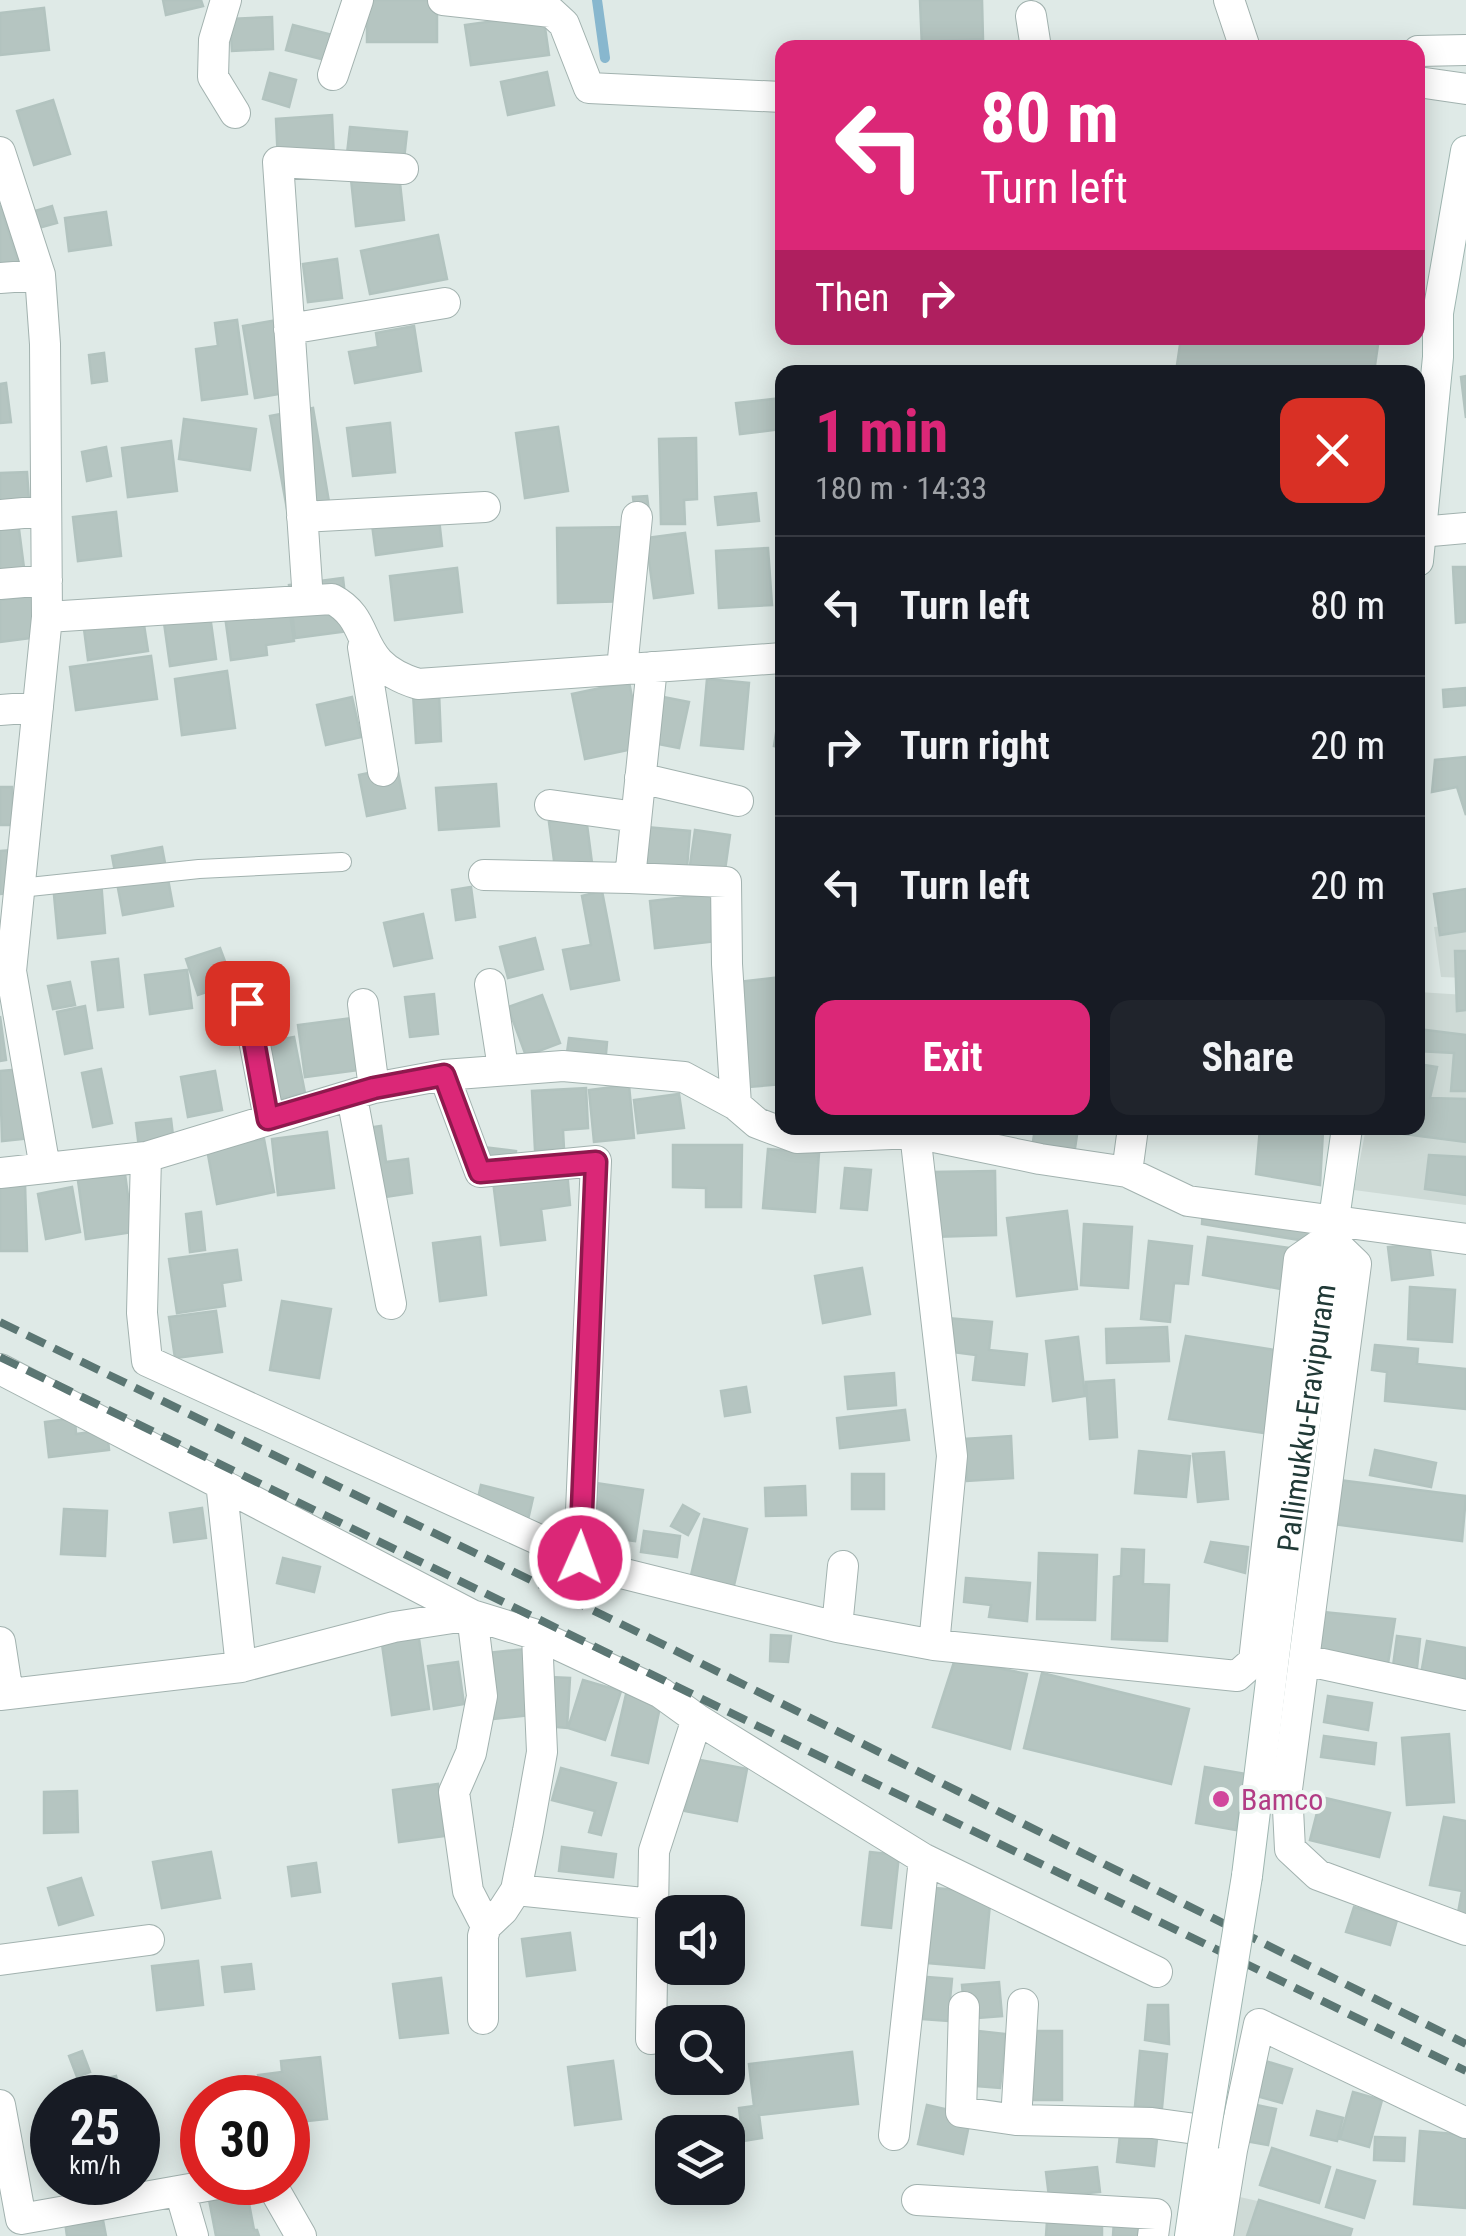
<!DOCTYPE html>
<meta charset="utf-8">
<style>
body{margin:0;font-family:"Roboto Condensed",sans-serif;background:#20242c;color:#f1f3f6;height:100vh;display:flex;flex-direction:column;font-size:38px;white-space:nowrap}
*{box-sizing:border-box;margin:0}
p{font-size:32px;color:#9ea1a6}
.icon{flex:none;width:55px;height:55px;fill:none;stroke:currentColor;stroke-width:2;stroke-linecap:round;stroke-linejoin:round}
.map{position:relative;flex:1;overflow:hidden}
.details{position:absolute;left:775px;top:365px;width:650px;height:770px;display:flex;flex-direction:column;background:#171b24;border-radius:20px;box-shadow:0 5px 25px #0003}
.details>*{flex:none}
.hud{position:absolute;left:775px;top:40px;width:650px;height:305px;border-radius:20px;box-shadow:0 5px 25px #0003;background:#db2777;color:#fff;overflow:hidden}
.buttons{position:absolute;left:655px;top:1895px;display:grid;gap:20px}
.buttons a{display:grid;place-items:center;width:90px;height:90px;border-radius:20px;background:#171b24;box-shadow:0 5px 25px #0003;font-size:50px}
.speed{position:absolute;left:30px;top:2075px;display:flex;gap:20px;font-size:50px;font-weight:700;text-align:center}
.speed>*{display:grid;place-content:center;width:130px;height:130px;border-radius:50%;background:#171b24;box-shadow:0 5px 25px #0003;line-height:1}
.speed small{font-size:25px;font-weight:400}
.speed .limit{border:15px solid #d22;background:#fff;color:#111}
.pin{position:absolute;display:grid;place-items:center;width:85px;height:85px;color:#fff;margin:-42px;border-radius:20px;box-shadow:0 5px 15px #0006}
.me{position:absolute;width:110px;margin:-55px;rotate:2deg;stroke-linejoin:round;filter:drop-shadow(0 0 8px #0008)}
.turn{display:flex;align-items:center;gap:35px;height:210px;padding:0 40px;font-size:45px}
.turn .icon{width:130px;height:130px;stroke-width:2.5}
.turn b{display:block;font-size:70px;line-height:85px}
.then{display:flex;align-items:center;height:95px;padding:0 40px;background:#0003;gap:20px;font-size:38px}
.round{display:grid;place-items:center;flex:none;width:105px;height:105px;border-radius:20px;background:#20242c}
.head{display:flex;align-items:center;justify-content:space-between;height:170px;padding:0 40px}
h1{font-size:60px;font-weight:700;line-height:75px;color:#db2777}
.primary-button{display:flex;gap:20px;margin-top:auto;padding:20px 40px}
.primary-button a{flex:1;height:115px;border-radius:20px;background:#db2777;color:#fff;font-size:40px;font-weight:700;line-height:115px;text-align:center}
.primary-button a+a{background:#20242c;color:#f1f3f6}
ul{padding:0;list-style:none}
li{display:flex;align-items:center;gap:30px;height:140px;padding:0 40px;border-top:2px solid #363941}
li div{flex:1}
li b{display:block;font-size:38px}
li em{font-style:normal}
.map>svg:first-child{display:block}
.built{fill:#cedad6}
.lines{fill:none;stroke-linecap:round;stroke-linejoin:round}
.stream{stroke:#88b7ce;stroke-width:10}
.building{fill:#b5c5c1;stroke:#b2c3bf;stroke-width:2.5}
.service-casing{stroke:#a2b2af;stroke-width:20}
.minor-casing{stroke:#a2b2af;stroke-width:32}
.secondary-casing{stroke:#9fb6b1;stroke-width:32}
.service{stroke:#fff;stroke-width:18}
.minor{stroke:#fff;stroke-width:30}
.secondary{stroke:#fff;stroke-width:30}
.rail{stroke:#5b7673;stroke-width:8;stroke-dasharray:20 10;stroke-linecap:butt}
.secondary-bridge-casing{stroke:#9fb6b1;stroke-width:32;stroke-linecap:butt}
.secondary-bridge{stroke:#fff;stroke-width:30}
.route-casing{stroke:#8e194d;stroke-width:25}
.route{stroke:#db2777;stroke-width:18}
.hotel-dot{fill:#d1479c;stroke:#f0f7f4;stroke-width:4}
.labels{text-anchor:middle;dominant-baseline:central;stroke-width:8;stroke-linejoin:round;paint-order:stroke}
.street-label{font-size:30px;fill:#213a37;stroke:#f0f7f4}
.hotel-label{font-size:30px;fill:#b23c85;stroke:#f0f7f4;text-anchor:start}
</style>
<div class="map">
<svg width="1466" height="2236" viewBox="0 0 1466 2236">
<rect width="100%" height="100%" fill="#dfeae7"/>
<path class="built" d="M1466,924V978L1441,977L1434,927Z
M1418,992L1466,995V1205L1354,1190L1366,1128H1418Z
M1222,2193L1288,2208L1281,2236H1230Z"/>
<g class="lines">
<path class="stream" d="M597,0L605,58"/>
</g>
<path class="building" d="M163,0H201L203,6L166,15Z
M367,0H437V42H367Z
M920,0H982L983,39L941,41V48H922Z
M44,8L49,50L0,55V13Z
M543,14L549,55L471,65L465,25Z
M272,17L273,49L232,51L230,19Z
M293,25L332,35L325,60L286,50Z
M547,72L554,105L508,115L501,82Z
M270,73L296,80L289,107L263,99Z
M53,100L70,154L34,165L17,111Z
M332,115L334,159L278,162L276,119Z
M350,127L407,132L403,169L346,163Z
M399,174L404,220L356,226L351,179Z
M0,205L19,264L0,266Z
M52,206L57,223L35,229L31,212Z
M106,212L111,245L69,251L65,218Z
M438,235L447,279L370,294L361,251Z
M337,259L342,298L308,302L303,264Z
M289,318L302,390L255,398L243,326Z
M237,320L247,394L202,400L196,349L218,346L215,323Z
M414,326L421,371L355,383L349,352L378,347L376,333Z
M1181,338H1379L1374,372H1176Z
M104,353L107,381L92,383L89,355Z
M1466,376V418L1461,377Z
M6,383L11,422L0,423V384Z
M782,398V429L740,434L736,403Z
M313,408L329,502L287,509L270,416Z
M184,419L256,429L250,470L179,459Z
M390,423L395,472L353,476L347,428Z
M558,427L568,491L525,498L516,433Z
M696,438L697,499L684,500L685,524H661L659,439Z
M171,441L177,491L128,497L122,448Z
M106,447L111,476L87,481L82,452Z
M27,472L29,500L0,501V473Z
M756,493L759,521L718,525L715,497Z
M647,496L650,520L636,521L633,497Z
M437,501L442,546L376,555L370,509Z
M116,512L121,556L78,561L73,517Z
M17,514L24,568L0,584V516Z
M632,527L633,601L558,603L557,528Z
M685,533L693,593L654,598L646,538Z
M768,548L772,605L719,608L716,551Z
M1453,567H1466V622L1456,623Z
M457,568L462,612L395,620L390,576Z
M343,578L349,631L295,638L289,585Z
M287,593L294,641L266,645L267,655L231,660L223,601Z
M34,595L39,637L0,642V600Z
M208,601L216,659L170,666L162,608Z
M142,612L148,651L88,660L83,621Z
M151,656L157,699L76,710L70,667Z
M227,671L235,728L182,735L175,679Z
M707,679L749,683L743,749L701,745Z
M629,682L642,747L585,759L572,694Z
M1466,688V705L1444,707L1443,690Z
M439,692L441,741L416,743L413,693Z
M782,694V748L774,746Z
M653,695L689,702L679,748L643,741Z
M352,697L361,737L326,745L317,705Z
M1466,757V815L1457,787L1432,792L1435,760Z
M397,767L405,808L367,816L359,775Z
M496,784L499,826L439,830L436,788Z
M0,787H12L13,825H0Z
M586,817L592,863L555,868L549,822Z
M646,827L690,831L687,868L643,865Z
M695,830L730,835L725,870L690,865Z
M162,847L173,906L123,915L112,856Z
M12,850L18,892L0,894V851Z
M101,880L105,933L58,938L53,884Z
M471,887L475,917L456,920L452,890Z
M1466,889V931L1440,935L1434,894Z
M602,891L619,980L571,989L563,950L591,945L582,896Z
M713,894L718,941L655,948L650,901Z
M423,914L432,958L394,966L384,923Z
M535,938L543,969L508,978L500,947Z
M220,948L233,983L198,995L186,959Z
M1455,951H1466V1010L1457,1011Z
M118,959L123,1007L98,1010L92,962Z
M187,970L192,1008L150,1014L145,975Z
M782,977V1084L749,1087L737,982Z
M70,982L75,1005L53,1009L48,986Z
M277,984L282,1005L249,1011L245,991Z
M434,994L438,1034L410,1037L405,997Z
M542,995L560,1043L526,1056L508,1007Z
M85,1006L92,1048L65,1054L57,1012Z
M0,1016L6,1060L0,1061Z
M353,1018L359,1070L305,1077L298,1025Z
M1418,1029L1466,1035V1091H1451L1454,1053L1418,1051Z
M294,1037L305,1093L273,1100L262,1043Z
M569,1038L607,1042L605,1065L566,1060Z
M1418,1064L1437,1067L1430,1098L1466,1099V1142L1380,1131V1128H1418Z
M34,1068L42,1137L2,1141L0,1071Z
M101,1069L112,1123L93,1127L82,1073Z
M215,1071L222,1110L188,1117L181,1077Z
M629,1085L634,1138L594,1142L589,1090Z
M586,1088L588,1128L563,1130L564,1149L535,1150L532,1091Z
M679,1094L684,1128L638,1133L634,1100Z
M171,1119L174,1144L139,1148L136,1123Z
M381,1126L386,1162L408,1159L412,1193L365,1200L354,1130Z
M1035,1128H1078L1074,1155L1032,1149Z
M1260,1128L1323,1131L1320,1185L1256,1174Z
M327,1132L334,1188L278,1195L272,1139Z
M264,1139L274,1192L217,1204L207,1149Z
M673,1145H742L741,1207H706V1188L673,1187Z
M483,1147L516,1151L514,1168L481,1164Z
M768,1149L819,1153L815,1212L763,1208Z
M1429,1155L1466,1157V1195L1425,1189Z
M124,1167L133,1232L86,1239L77,1173Z
M845,1168L871,1170L867,1210L841,1208Z
M567,1171L570,1205L541,1209L545,1240L501,1245L493,1181Z
M995,1171L996,1235L932,1237L931,1172Z
M25,1183L27,1251H0V1184Z
M72,1187L80,1232L46,1239L38,1194Z
M1203,1208L1318,1226L1312,1242L1202,1224Z
M1067,1211L1077,1289L1017,1296L1007,1218Z
M201,1212L205,1250L190,1252L186,1214Z
M1084,1224L1132,1227L1128,1288L1081,1285Z
M480,1237L486,1295L440,1301L433,1243Z
M1208,1237L1290,1248L1281,1289L1203,1275Z
M1149,1241L1192,1246L1188,1284L1174,1283L1170,1322L1141,1319Z
M1429,1243L1433,1275L1392,1280L1388,1247Z
M237,1250L241,1280L222,1283L225,1306L177,1313L169,1259Z
M862,1268L870,1314L823,1323L815,1276Z
M1410,1287L1455,1290L1452,1342L1408,1339Z
M282,1301L331,1309L319,1378L270,1370Z
M216,1311L222,1352L175,1358L169,1317Z
M947,1318L992,1322L989,1350L1027,1354L1024,1385L973,1380L976,1355L944,1351Z
M1167,1327L1169,1361L1107,1363L1106,1329Z
M1186,1336L1281,1351L1277,1435L1169,1419Z
M1078,1337L1085,1396L1053,1401L1046,1341Z
M1375,1345L1418,1349L1417,1364L1466,1369V1409L1385,1401L1387,1372L1372,1370Z
M894,1373L896,1405L848,1409L845,1377Z
M1114,1380L1117,1437L1090,1439L1086,1382Z
M746,1387L750,1412L725,1416L721,1391Z
M905,1410L909,1440L840,1448L837,1418Z
M75,1418L76,1434L107,1430L109,1450L49,1457L45,1422Z
M1011,1436L1013,1478L967,1481L964,1439Z
M1375,1450L1436,1463L1431,1487L1370,1475Z
M1139,1451L1190,1456L1186,1497L1135,1493Z
M1224,1452L1228,1499L1198,1502L1193,1454Z
M852,1474H884V1509H852Z
M1331,1479L1466,1496L1462,1541L1325,1523Z
M596,1483L643,1490L635,1541L589,1535Z
M481,1485L533,1498L527,1524L475,1511Z
M805,1486L806,1515L766,1516L765,1488Z
M683,1505L699,1514L688,1535L671,1526Z
M202,1508L206,1538L174,1542L170,1513Z
M64,1509L107,1511L105,1556L61,1554Z
M704,1519L747,1529L732,1594L689,1584Z
M644,1531L680,1536L677,1557L641,1552Z
M1211,1542L1248,1547L1245,1573L1205,1562Z
M1122,1549L1144,1550L1143,1584L1169,1585L1167,1641L1112,1639L1114,1577L1121,1576Z
M1039,1553L1097,1555L1095,1620L1037,1619Z
M283,1558L320,1567L314,1592L277,1583Z
M966,1578L1030,1583L1027,1621L989,1617L991,1605L964,1602Z
M1323,1612L1395,1619L1387,1670L1319,1650Z
M418,1632L429,1709L392,1715L381,1637Z
M771,1635L791,1636L788,1662L770,1661Z
M1397,1636L1420,1639L1416,1677L1392,1674Z
M1427,1641L1466,1648V1683L1421,1674Z
M525,1649L532,1715L494,1719L486,1653Z
M955,1659L1027,1674L1010,1749L933,1727Z
M458,1662L464,1704L434,1709L428,1666Z
M1042,1673L1189,1709L1171,1784L1024,1748Z
M549,1677L570,1678L567,1728L546,1726Z
M583,1680L621,1691L605,1740L568,1728Z
M627,1690L662,1698L648,1763L612,1755Z
M1328,1696L1372,1703L1368,1730L1324,1722Z
M1449,1734L1454,1802L1407,1805L1402,1738Z
M1324,1736L1376,1743L1374,1764L1321,1757Z
M695,1759L747,1769L737,1821L685,1811Z
M1205,1767L1246,1774L1236,1830L1196,1823Z
M561,1768L616,1783L601,1835L589,1832L595,1811L552,1800Z
M438,1784L445,1836L399,1842L393,1790Z
M77,1791L78,1832L44,1833V1792Z
M1321,1797L1390,1813L1379,1857L1310,1840Z
M1444,1817L1466,1821V1915L1458,1913L1462,1891L1430,1885Z
M562,1847L616,1854L613,1877L559,1871Z
M211,1852L220,1898L162,1908L153,1862Z
M870,1852L899,1855L891,1928L862,1925Z
M316,1863L320,1892L292,1896L288,1867Z
M81,1878L93,1915L59,1925L48,1888Z
M935,1888L991,1893L984,1968L928,1963Z
M1354,1907L1397,1920L1390,1945L1346,1932Z
M570,1933L575,1970L527,1976L522,1939Z
M198,1961L203,2005L157,2010L152,1966Z
M251,1964L254,1989L225,1992L222,1967Z
M927,1977L952,1979L948,2021L923,2019Z
M441,1978L448,2033L400,2038L393,1984Z
M999,1982L1002,2016L965,2019L962,1985Z
M1148,2005H1168L1169,2044L1145,2040Z
M969,2030L1006,2034L1000,2088L964,2085Z
M1018,2031H1062V2100H1017Z
M82,2051L90,2072L77,2077L69,2056Z
M1140,2051L1167,2054L1162,2108L1135,2106Z
M852,2052L858,2104L759,2115L762,2138L743,2141L739,2108L754,2106L749,2064Z
M320,2057L327,2119L288,2123V2098H261L258,2075L282,2072L281,2061Z
M1262,2060L1292,2069L1282,2103L1253,2095Z
M613,2061L621,2119L575,2125L568,2067Z
M116,2076L121,2098H84L81,2084Z
M1353,2092L1382,2100L1369,2147L1340,2139Z
M1247,2103L1276,2109L1268,2145L1240,2140Z
M927,2105L971,2115L963,2154L918,2144Z
M1317,2111L1343,2118L1337,2141L1311,2135Z
M1420,2131L1466,2135V2208L1414,2204Z
M1120,2135L1157,2139L1154,2166L1117,2162Z
M1375,2137L1405,2138L1404,2161L1374,2160Z
M1272,2148L1330,2167L1319,2203L1260,2185Z
M1097,2167L1100,2192L1049,2197L1046,2172Z
M1337,2170L1375,2181L1364,2218L1326,2207Z
M217,2182H245L254,2230H257L259,2236H216L206,2184Z
M1259,2200L1352,2229L1350,2236H1247Z
M102,2215L106,2236H67L65,2222Z
M1047,2221L1102,2224V2236H1046Z
M1114,2221L1142,2226L1140,2236H1113Z"/>
<g class="lines">
<defs>
<path id="service" d="M20,888L199,869L342,862"/>
<path id="minor" d="M226,0L214,40L213,77L235,113
M443,0L551,12L564,24L589,88L782,97
M1229,0L1245,48
M1031,16L1036,48
M1418,51L1466,50
M333,75L358,0
M1418,82L1466,89
M0,152L40,275L45,344L47,617L11,971L45,1168
M0,278L40,275
M289,329L445,303
M0,515L46,511
M302,517L485,507
M1420,532L1466,528
M0,584L47,580
M308,600L278,162L403,169
M47,617L332,599C376,622 350,663 418,684L782,658
M363,647L383,771
M622,669L637,517
M0,710L38,707
M640,778L738,801
M550,805L636,817
M484,875L630,878L652,667
M630,878L726,882L727,964L736,1105
M490,984L503,1068
M247,1003L269,1119
M363,1004L374,1088
M444,1075L480,1172L596,1161L579,1558
M352,1097L391,1304
M146,1157L142,1313L147,1361L601,1568L837,1627L843,1566
M1127,1172L1133,1128
M0,1173L146,1157L374,1088L444,1075L563,1066L684,1077L736,1105L757,1123L797,1138L915,1133L1040,1159L1127,1172L1188,1201L1466,1239
M0,1369L472,1615L537,1635L661,1693L697,1719L924,1859L1157,1972
M221,1482L241,1667
M837,1627L934,1645L952,1456L915,1133
M0,1642L8,1694
M934,1645L1237,1676L1254,1661L1299,1259L1329,1238L1356,1264L1287,1789L1290,1849L1318,1875L1466,1930
M1304,1660L1466,1695
M0,1695L241,1667L394,1627L472,1615L482,1696L471,1753L454,1792L468,1891L486,1926
M516,1890L653,1904
M0,1960L149,1940
M964,2007L961,2112L1016,2120L1152,2123L1232,2134
M483,2019V1936L486,1926L503,1910L516,1890L528,1831L542,1752L537,1635
M651,2039L654,1851L697,1719
M0,2105L21,2219L229,2182
M1016,2120L1023,2004
M894,2135L924,1859
M270,2182L301,2236
M180,2191L193,2236
M917,2200L1156,2214L1153,2236
M1218,2236L1232,2150L1259,2024L1466,2123"/>
<g id="secondary">
<path d="M1418,561L1438,357V313L1466,151"/>
<path id="s1" d="M1247,1876L1290,1527L1347,1128"/>
<path d="M1190,2236L1203,2146"/>
</g>
</defs>
<use href="#service" class="service-casing"/>
<use href="#minor" class="minor-casing"/>
<use href="#secondary" class="secondary-casing"/>
<use href="#service" class="service"/>
<use href="#minor" class="minor"/>
<use href="#secondary" class="secondary"/>
<path class="rail" d="M0,1322L654,1640L1466,2044
M0,1357L1466,2071"/>
<defs>
<path id="secondary-bridge" d="M1203,2146L1247,1876"/>
</defs>
<use href="#secondary-bridge" class="secondary-bridge-casing"/>
<use href="#secondary-bridge" class="secondary-bridge"/>
</g>
<g class="lines">
<defs>
<path id="route" d="M247,1003L268,1119L374,1088L444,1075L480,1172L596,1162L580,1558"/>
</defs>
<use href="#route" class="route-casing"/>
<use href="#route" class="route"/>
</g>
<circle class="hotel-dot" cx="1221" cy="1799" r="10"/>
<g class="labels">
<g class="street-label">
<text stroke="none"><textPath href="#s1" startOffset="462">Pallimukku-Eravipuram</textPath></text>
</g>
<g class="hotel-label">
<text x="1241" y="1799">Bamco</text>
</g>
</g>
</svg>
<div class="buttons">
<a><svg class="icon" aria-label="sound" viewBox="0 0 24 24"><path d="M4 9h4l5-4v14l-5-4H4zM17 9q2 3 0 6"/></svg></a>
<a><svg class="icon" aria-label="search" viewBox="0 0 24 24"><circle cx="10" cy="10" r="6"/><path d="M15 15l6 6"/></svg></a>
<a><svg class="icon" aria-label="layers" viewBox="0 0 24 24"><path d="M12 4l9 5-9 5-9-5zM3 14l9 5 9-5"/></svg></a>
</div>
<div class="speed"><div>25<small>km/h</small></div><div class="limit">30</div></div>
<div class="pin" style="left:247px;top:1003px;background:#d93025"><svg class="icon" aria-label="arrive" viewBox="0 0 24 24"><path d="M6 21V4h12l-3 4 3 4H6"/></svg></div>
<svg class="me" style="left:580px;top:1558px" viewBox="-20 -20 40 40"><circle r="17" fill="#db2777" stroke="#fff" stroke-width="3"/><path d="M0-11L8 9 0 5-8 9z" fill="#fff"/></svg>
<div class="hud">
<div class="turn"><svg class="icon" aria-label="left" viewBox="0 0 24 24"><path d="M17 20v-9H6M10 6l-5 5 5 5"/></svg><div><b>80 m</b>Turn left</div></div>
<div class="then">Then<svg class="icon" aria-label="right" viewBox="0 0 24 24"><path d="M7 20v-9h11M14 6l5 5-5 5"/></svg></div>
</div>
<section class="details">
<div class="head"><div><h1>1 min</h1><p>180 m · 14:33</p></div><a class="round" style="background:#d93025;color:#fff"><svg class="icon" aria-label="close" viewBox="0 0 24 24"><path d="M6 6l12 12M18 6L6 18"/></svg></a></div>
<ul>
<li><svg class="icon" aria-label="left" viewBox="0 0 24 24"><path d="M17 20v-9H6M10 6l-5 5 5 5"/></svg><div><b>Turn left</b></div><em>80 m</em></li>
<li><svg class="icon" aria-label="right" viewBox="0 0 24 24"><path d="M7 20v-9h11M14 6l5 5-5 5"/></svg><div><b>Turn right</b></div><em>20 m</em></li>
<li><svg class="icon" aria-label="left" viewBox="0 0 24 24"><path d="M17 20v-9H6M10 6l-5 5 5 5"/></svg><div><b>Turn left</b></div><em>20 m</em></li>
</ul>
<div class="primary-button"><a>Exit</a><a>Share</a></div>
</section>
</div>
